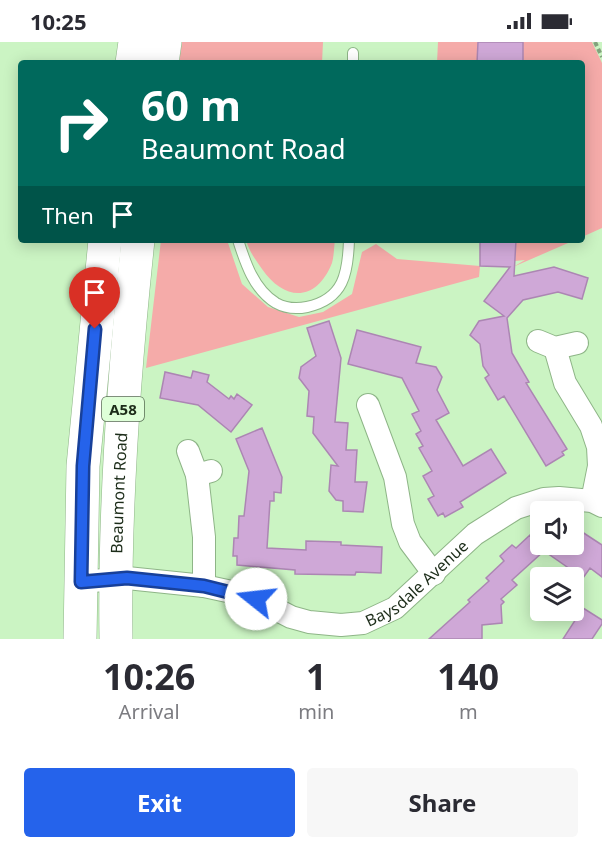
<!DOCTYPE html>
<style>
body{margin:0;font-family:"Noto Sans",sans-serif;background:#f7f7f7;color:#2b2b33;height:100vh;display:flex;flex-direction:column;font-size:22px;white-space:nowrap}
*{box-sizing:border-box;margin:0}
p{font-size:20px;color:#7c7c81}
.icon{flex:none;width:33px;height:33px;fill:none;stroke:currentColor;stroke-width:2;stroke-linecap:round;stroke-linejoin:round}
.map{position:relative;height:597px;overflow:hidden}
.details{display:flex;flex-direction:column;background:#fff;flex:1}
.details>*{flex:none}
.hud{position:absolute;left:18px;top:18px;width:567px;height:183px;border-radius:6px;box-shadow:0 3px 15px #0003;background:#00695c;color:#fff;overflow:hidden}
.fabs{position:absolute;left:530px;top:459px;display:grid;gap:12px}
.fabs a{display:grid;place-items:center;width:54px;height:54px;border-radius:6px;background:#fff;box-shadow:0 3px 15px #0003;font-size:30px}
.pin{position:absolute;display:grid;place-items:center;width:51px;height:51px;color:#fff;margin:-62px -26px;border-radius:50% 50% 50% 0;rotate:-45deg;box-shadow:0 0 6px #0007}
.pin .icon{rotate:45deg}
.me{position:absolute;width:66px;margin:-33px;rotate:286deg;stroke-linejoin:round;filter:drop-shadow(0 0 4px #0008)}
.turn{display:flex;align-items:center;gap:21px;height:126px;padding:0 24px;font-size:27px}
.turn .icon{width:78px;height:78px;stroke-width:2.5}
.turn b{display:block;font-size:42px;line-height:51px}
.then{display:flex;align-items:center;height:57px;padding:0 24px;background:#0003;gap:12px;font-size:22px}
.eta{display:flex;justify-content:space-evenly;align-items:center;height:102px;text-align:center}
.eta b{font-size:36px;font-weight:700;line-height:42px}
.button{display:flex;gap:12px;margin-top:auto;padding:12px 24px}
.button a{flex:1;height:69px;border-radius:6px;background:#2563eb;color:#fff;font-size:24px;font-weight:700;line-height:69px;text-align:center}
.button a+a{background:#f7f7f7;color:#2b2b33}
.status{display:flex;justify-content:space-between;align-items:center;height:42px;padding:0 30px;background:#fff;direction:ltr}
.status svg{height:16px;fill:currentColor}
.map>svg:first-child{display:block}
.green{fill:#f5aba9}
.building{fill:#cfa8d7;stroke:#ac86b3;stroke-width:1.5}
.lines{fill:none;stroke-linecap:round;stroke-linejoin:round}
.service-casing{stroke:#8eb587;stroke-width:12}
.minor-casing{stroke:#8eb587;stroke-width:24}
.trunk-casing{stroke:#8eb587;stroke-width:34}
.path{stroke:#83a27d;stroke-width:4;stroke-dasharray:4.5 3;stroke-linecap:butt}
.service{stroke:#fff;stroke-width:10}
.minor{stroke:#fff;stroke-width:22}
.trunk{stroke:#fff;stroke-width:33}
.route-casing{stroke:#184099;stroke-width:15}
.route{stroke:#2563eb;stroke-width:10}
.labels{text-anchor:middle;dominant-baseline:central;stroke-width:5;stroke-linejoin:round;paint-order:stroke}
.shield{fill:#deffd8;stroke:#566b52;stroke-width:1.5}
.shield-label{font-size:15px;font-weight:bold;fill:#1c2c19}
.street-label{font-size:16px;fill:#1c2c19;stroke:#deffd8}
</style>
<div class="status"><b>10:25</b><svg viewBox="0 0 49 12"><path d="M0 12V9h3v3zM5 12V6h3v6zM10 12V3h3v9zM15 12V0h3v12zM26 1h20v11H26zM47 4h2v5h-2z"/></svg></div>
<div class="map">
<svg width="602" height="597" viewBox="0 0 602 597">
<rect width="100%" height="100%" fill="#cbf4c3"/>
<path class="green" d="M182,0H323L322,21H179Z
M438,0H478L477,21H437Z
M523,0H592L602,21V186L582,195V21H523Z
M161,198H227L242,242L268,265L299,275L323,270L352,252L362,210L376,202L397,217L480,224L479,235L146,326Z
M246,198H335C334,205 334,214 332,221C316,261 284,259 262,227C255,217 249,209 246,198Z
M516,198H575L513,225L525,218L515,219Z"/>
<path class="building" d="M478,0H523V21H477Z
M480,198H516L514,234L554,225L588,236L582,257L558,250L523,258L507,276L512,311L529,340L526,341L567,407L562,410L564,413L546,424L504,354L498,358L485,336L489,333L483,324L480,302L470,293L479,279L504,274L484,259L510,225L480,224Z
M329,279L341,316L335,380L348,381L346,408H357L355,440H367L363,470L343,469V459L336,458L329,449L331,423L338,424L313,391L314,375L307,374L309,349L299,336L301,325L316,314L307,286Z
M357,288L421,305L416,321L436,325L442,335L437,348L449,371L436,378L463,424L491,407L506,431L460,460L463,465L445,475L443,471L438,474L428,457L434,454L423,434L432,429L419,406L423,404L416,392L421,389L412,372L419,369L402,336L348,322Z
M193,329L209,333L207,340L229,357L231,354L234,357L237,352L252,363L231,390L198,363L160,356L165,330L191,336Z
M262,386L282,435L281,451L274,450V459H270L267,506L306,508V499L341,500V503L382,505L381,531L356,530L355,533L295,532V528L237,523V514H233L234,496H238L239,474H244L249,429L236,397Z
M573,484L602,503V535L590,526L583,536L544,509L512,538L517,543L501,557L504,560L501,563L502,581L482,583V597H429L470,560L468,558L489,539L486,536L504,519L500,514L512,503L516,506L530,493L539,502H573Z
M583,566L602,578V582L592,597H563Z"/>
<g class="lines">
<defs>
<path id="service" d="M353,21V11
M238,198C245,220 254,248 276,261C285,266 297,267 307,265C344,257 348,231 349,198"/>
<g id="minor">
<path d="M538,299L555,306L577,301"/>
<path d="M555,306L565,341L591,384L598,405L599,424L592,459"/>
<path d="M368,363L395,435L403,482L410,500L434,532"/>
<path d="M188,409L197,433L211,429"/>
<path d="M197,433L204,495V544"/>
<path id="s1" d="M81,540L127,536L204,544L241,552L256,557L291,575L309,580L341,583L363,581L395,566L475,492L516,466L544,457L559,456L592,459L602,464"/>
</g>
<g id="trunk">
<path d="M132,21L135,0"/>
<path d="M162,21L165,0"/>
<path d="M80,597L83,424L105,198"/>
<path id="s2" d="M116,597C114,464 124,330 138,198"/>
</g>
</defs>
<use href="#service" class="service-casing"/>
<use href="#minor" class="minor-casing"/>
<use href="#trunk" class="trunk-casing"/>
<path class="path" d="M595,0L602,15"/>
<use href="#service" class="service"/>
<use href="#minor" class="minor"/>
<use href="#trunk" class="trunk"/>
</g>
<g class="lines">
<defs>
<path id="route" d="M95,287L83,424L81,540L127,536L204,544L256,557"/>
</defs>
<use href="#route" class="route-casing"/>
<use href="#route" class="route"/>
</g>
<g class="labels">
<rect class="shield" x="102" y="355" width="42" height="24" rx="4.5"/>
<g class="shield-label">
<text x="123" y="367">A58</text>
</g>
<g class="street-label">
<text stroke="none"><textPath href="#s2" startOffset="146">Beaumont Road</textPath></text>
<text stroke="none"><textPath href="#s1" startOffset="357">Baysdale Avenue</textPath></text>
</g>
</g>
</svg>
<div class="fabs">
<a><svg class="icon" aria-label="sound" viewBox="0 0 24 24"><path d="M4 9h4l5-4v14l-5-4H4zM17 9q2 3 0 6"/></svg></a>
<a><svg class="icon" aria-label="layers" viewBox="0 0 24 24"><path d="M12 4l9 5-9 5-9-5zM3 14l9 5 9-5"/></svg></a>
</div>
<div class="pin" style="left:95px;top:287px;background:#d93025"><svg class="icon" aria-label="arrive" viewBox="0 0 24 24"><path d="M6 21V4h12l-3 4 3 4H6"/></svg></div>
<svg class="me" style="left:256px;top:557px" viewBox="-20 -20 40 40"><circle r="19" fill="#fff"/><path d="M0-13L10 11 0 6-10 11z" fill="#2563eb"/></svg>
<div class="hud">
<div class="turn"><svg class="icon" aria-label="right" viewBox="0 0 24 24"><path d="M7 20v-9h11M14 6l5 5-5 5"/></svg><div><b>60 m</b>Beaumont Road</div></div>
<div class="then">Then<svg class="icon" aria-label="arrive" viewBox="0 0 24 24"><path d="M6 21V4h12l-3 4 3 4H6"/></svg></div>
</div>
</div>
<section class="details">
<div class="eta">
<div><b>10:26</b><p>Arrival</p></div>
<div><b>1</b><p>min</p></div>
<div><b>140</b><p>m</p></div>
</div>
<div class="button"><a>Exit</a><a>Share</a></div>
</section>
